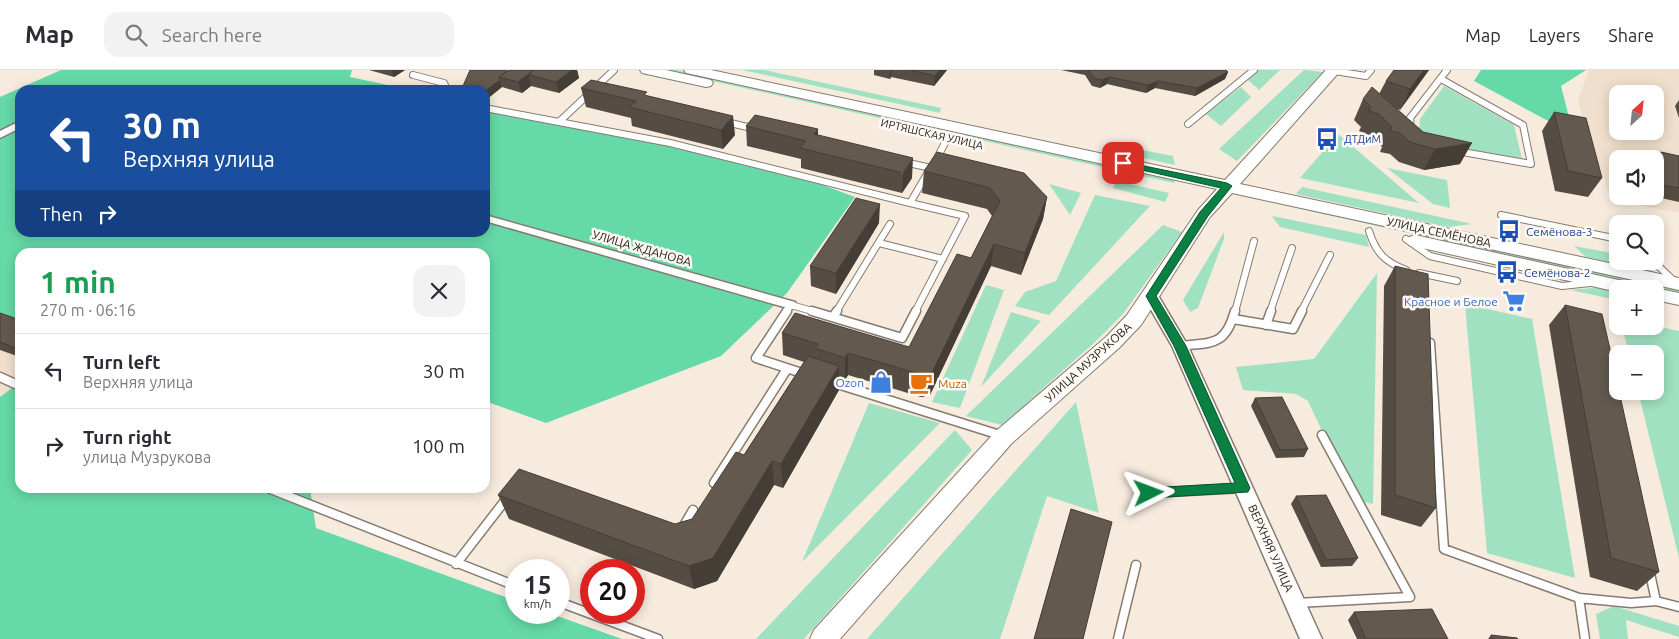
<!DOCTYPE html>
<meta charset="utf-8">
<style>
body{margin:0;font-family:Ubuntu,sans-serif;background:#f2f2f3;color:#2b2b33;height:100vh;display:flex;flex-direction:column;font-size:19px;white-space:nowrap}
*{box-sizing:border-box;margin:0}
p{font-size:16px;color:#7c7c81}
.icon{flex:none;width:28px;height:28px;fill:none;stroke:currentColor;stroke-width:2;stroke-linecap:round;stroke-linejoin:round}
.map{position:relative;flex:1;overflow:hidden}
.sheet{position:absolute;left:15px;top:178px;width:475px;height:245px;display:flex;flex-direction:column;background:#fff;border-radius:15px;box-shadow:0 2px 12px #0003}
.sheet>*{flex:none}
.top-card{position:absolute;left:15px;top:15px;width:475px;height:152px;border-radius:15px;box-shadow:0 2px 12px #0003;background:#1a4fa0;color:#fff;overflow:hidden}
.needle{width:32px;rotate:27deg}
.controls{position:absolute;left:1609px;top:15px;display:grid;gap:10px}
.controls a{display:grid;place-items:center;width:55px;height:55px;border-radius:10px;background:#fff;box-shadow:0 2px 12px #0003;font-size:25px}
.speed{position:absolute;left:505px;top:489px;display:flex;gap:10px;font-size:25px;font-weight:700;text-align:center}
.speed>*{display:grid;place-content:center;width:65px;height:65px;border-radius:50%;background:#fff;box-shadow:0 2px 12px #0003;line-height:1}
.speed small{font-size:12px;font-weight:400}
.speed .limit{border:8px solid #d22;background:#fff;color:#111}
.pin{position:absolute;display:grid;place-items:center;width:42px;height:42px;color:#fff;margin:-21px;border-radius:10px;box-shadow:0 2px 8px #0006}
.me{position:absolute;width:55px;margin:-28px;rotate:87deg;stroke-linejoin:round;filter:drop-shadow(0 0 4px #0008)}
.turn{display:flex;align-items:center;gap:18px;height:105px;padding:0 25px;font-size:22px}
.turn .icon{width:65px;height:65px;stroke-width:2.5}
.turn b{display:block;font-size:35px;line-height:42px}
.then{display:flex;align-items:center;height:48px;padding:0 25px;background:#0003;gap:10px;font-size:19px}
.round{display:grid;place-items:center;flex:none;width:52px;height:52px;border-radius:15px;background:#f2f2f3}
.headline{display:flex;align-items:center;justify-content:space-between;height:85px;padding:0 25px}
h1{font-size:30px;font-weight:600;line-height:38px;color:#1e9e55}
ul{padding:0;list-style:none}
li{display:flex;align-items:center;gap:15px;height:75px;padding:0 25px;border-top:1px solid #e1e1e2}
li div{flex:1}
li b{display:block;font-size:19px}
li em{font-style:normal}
header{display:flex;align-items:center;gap:30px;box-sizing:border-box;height:70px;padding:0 25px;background:#fff;border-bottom:1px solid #e1e1e2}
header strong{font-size:24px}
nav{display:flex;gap:28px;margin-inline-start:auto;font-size:18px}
.search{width:350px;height:45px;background:#f2f2f3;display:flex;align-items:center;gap:12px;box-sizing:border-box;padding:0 18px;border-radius:15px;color:#7c7c81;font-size:19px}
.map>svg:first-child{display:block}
.built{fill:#f0dfcc;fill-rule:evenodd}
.green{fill:#a0e1c1}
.forest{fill:#65d9a7}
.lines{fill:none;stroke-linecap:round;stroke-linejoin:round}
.service-far1-casing{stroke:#857b6f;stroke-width:8}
.service-casing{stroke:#857b6f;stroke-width:11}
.pedestrian-casing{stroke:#857b6f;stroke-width:3}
.minor-casing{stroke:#857b6f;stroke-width:3}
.tertiary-casing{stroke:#857b6f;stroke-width:2}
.service-far1{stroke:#fff;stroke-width:6}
.service{stroke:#fff;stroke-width:8}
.pedestrian{fill:#fff;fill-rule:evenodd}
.minor{fill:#fff;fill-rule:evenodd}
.tertiary{fill:#fff;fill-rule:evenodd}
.wall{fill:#554d43}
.shaded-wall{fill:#453e37}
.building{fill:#63594e;stroke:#453e37}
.route{fill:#0b8043;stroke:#07532c}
.labels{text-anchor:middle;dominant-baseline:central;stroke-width:5;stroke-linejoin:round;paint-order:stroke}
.far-street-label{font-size:11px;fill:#201c17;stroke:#fffaf5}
.far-transit-label{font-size:11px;fill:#164399;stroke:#fffaf5;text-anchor:start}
.transit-label{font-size:12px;fill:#164399;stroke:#fffaf5;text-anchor:start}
.street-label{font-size:12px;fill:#201c17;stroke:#fffaf5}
.shop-label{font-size:12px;fill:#366cbe;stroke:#fffaf5;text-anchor:end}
.food-label{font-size:12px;fill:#c56008;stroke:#fffaf5;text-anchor:start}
</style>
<header>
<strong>Map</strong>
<div class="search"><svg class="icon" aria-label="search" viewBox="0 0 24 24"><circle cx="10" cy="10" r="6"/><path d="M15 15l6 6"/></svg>Search here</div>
<nav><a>Map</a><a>Layers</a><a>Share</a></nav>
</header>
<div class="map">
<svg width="1679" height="569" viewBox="0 0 1679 569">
<rect width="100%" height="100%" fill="#f7ebde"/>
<path class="built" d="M1589,0H1679V143L1612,130L1586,61L1578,30ZM1618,24H1655V61H1618ZM1618,89H1655V126H1618Z
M0,246L20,253V312L0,327Z"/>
<path class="green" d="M662,0H677L938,57V61Z
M742,0H764L941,38L940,43Z
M1258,0H1280L1259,20L1247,9Z
M1304,0L1323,2L1237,91L1219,79Z
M1444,16L1514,55L1522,89L1440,74L1419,64L1420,49Z
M1241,17L1251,27L1221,56L1206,44Z
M965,63L1175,110L1174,113L967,67Z
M1338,64L1419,133L1300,108Z
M1142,80L1173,86L1175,95L1130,85Z
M1387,98L1447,110L1450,138L1433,134Z
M1116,111L1169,123L1165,132L1113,118Z
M1049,114L1081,123L1070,145Z
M1302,117L1472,154L1448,157L1296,124Z
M1095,125L1150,136L1049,245L1015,236L1025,222L1056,211Z
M1278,131L1679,220V223L1278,134Z
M1272,146L1366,165L1369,177L1280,157Z
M1163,155L1182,162L1123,244L1094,273L1002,355L966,346Z
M1224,162V169L1198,238L1190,242L1183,230Z
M1574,176L1617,184L1618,191H1641L1655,204L1586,187Z
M1377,203L1373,434L1354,430L1308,331L1296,324L1243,320L1236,297L1314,289Z
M986,215L1004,220L960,338L932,332Z
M1603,217L1617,220V230L1570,220Z
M1465,234L1532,249L1575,508L1487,483Z
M1011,242L1041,251L981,317Z
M1622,256H1655L1679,261V488L1638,321H1655V284H1629Z
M1076,332L1099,443L1047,426L1000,569H867Z
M869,333L940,353L802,492Z
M955,360L972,380L804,569H756Z
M1614,536L1679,556V567L1626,550L1628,569H1600L1596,544Z"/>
<path class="forest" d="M61,0H352L350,7L411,20H20V162H485V36L787,102L855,127L787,223L721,286L546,353L485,331V182H20V253L0,246V27Z
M1481,0H1586L1561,16L1571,55L1550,52L1474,11Z
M20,312V418H310L316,458L516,531V542L549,543L622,569H0V327Z"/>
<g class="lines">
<defs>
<path id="service-far1" d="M1328,0L1366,6L1371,0
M413,5L444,13L447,20
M1441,9L1523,55L1531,94L1457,81
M485,38L670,73L910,133L927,104
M560,51L614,0
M726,52L756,59
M1188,54L1254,0
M1411,60L1410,48L1447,0
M904,92L931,98
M935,92L948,67
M910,133L965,146L915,242
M1501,145L1618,169
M1369,161C1376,183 1385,192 1406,200
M1406,169L1430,186L1562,216L1590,213
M879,173L943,189
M1653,191L1675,212
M1419,203L1457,211
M786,242L791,235L816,242
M836,242L890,154
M1235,242L1254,171
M1270,242L1292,178
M1301,242L1330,185"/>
<path id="service" d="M787,241L756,288L805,304
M812,241L902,268L916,241
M833,247L837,241
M1233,249L1293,259L1302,241
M1266,255L1271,241
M1430,273L1444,479L1579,528L1631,533L1656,531
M1180,276C1212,272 1225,277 1235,241
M0,307L20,316
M831,312L1003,366
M714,413L787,299
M268,418L516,516
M1149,423L1244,418
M682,459L693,440
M456,494L507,428
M1649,499L1656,531L1679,537
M1579,528L1585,569
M559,532L658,569
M1297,533L1410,527L1322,365
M1118,569L1136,495"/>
<path id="pedestrian" d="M20,51V58L0,68V61Z
M485,145L795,232L797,235L791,239L485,151Z"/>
<path id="minor" d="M1151,221L1156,222L1188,276L1322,569H1300L1172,276L1143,226L1146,222Z"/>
<path id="tertiary" d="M640,0H666L711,10L713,13L711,16L706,17L642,3Z
M684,0H711L1225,110L1326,0H1341L1240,114L1679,208V220L1232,123L1210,147L1141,255L1120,277L1012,373L840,569H810L814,560L996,361L1106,267L1127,245L1198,140L1217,119L691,4L686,3Z
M1415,165L1632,213L1639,215L1641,219H1618V222L1409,175L1406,171L1409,167Z
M1655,218L1679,223V235L1655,230V219H1651Z"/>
</defs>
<use href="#service-far1" class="service-far1-casing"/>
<use href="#service" class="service-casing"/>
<use href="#pedestrian" class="pedestrian-casing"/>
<use href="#minor" class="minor-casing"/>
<use href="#tertiary" class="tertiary-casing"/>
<use href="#service-far1" class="service-far1"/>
<use href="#service" class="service"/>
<use href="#pedestrian" class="pedestrian"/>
<use href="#minor" class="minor"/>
<use href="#tertiary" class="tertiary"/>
</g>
<path class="wall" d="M369,0H405L394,7Z
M509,0H577L579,8L559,23L531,16L522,23L502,17L487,29H485V20H464L463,16Z
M874,0H947L934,16L891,7L890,9L874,5Z
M1061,0H1226L1228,2L1225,9L1195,26L1155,18L1146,23L1107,14L1100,18L1092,16L1085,5Z
M1394,0H1429L1400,40L1397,39L1460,94L1424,100L1399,92L1390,84L1380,82L1382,77L1369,65L1359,61L1361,57L1354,50L1363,29L1379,24L1386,11Z
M581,18L648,26L735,65L723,79L632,56L631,48L586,37Z
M1679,30V48L1675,36Z
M1554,42L1602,108L1588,127L1555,121L1542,61Z
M746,56L818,65L912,108L902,123L801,98V89L747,76Z
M1639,81L1658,85L1661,82L1679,86V132L1652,126H1655V89H1633Z
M924,101L1047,127L1043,149L1021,205L991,196L930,325L921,327L848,305L845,310L839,308V320L783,418L774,415L717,511L694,519L509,449L498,425L675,454L692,449L744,385L804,292L783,285L782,263L909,277L971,188L992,146L987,139L922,123Z
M879,153L836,224L811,216L810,196Z
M1395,196L1436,438L1421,457L1381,445L1384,216Z
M1565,235L1659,502L1637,521L1590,507L1549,255Z
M0,243L20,250V287L0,280Z
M1255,328L1308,379L1304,387L1276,388L1251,336Z
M1296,426L1358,488L1352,496L1321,497L1291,434Z
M1071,439L1083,569H1034L1065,459Z
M1354,542L1448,569H1357L1348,550Z
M1491,565L1518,569H1488Z"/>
<path class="shaded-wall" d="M391,0H405L394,7Z
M534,0L529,5L531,16L522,23L518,12Z
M572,0H577L579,8L559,23L556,12Z
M890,0H892L891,7L890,9Z
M940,0H947L934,16L935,6Z
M1424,0H1429L1400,40L1410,19Z
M1228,2L1225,9L1195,26L1197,18Z
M1109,7L1107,14L1100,18L1102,10Z
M500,10L502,17L487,29L485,21Z
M1158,11L1155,18L1146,23L1148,15Z
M733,46L735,65L723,79L721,60Z
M818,59V78L814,64Z
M1472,73L1460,94L1424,100L1435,79Z
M913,88L912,108L902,123L903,103Z
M1047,127L1043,149L1021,205L1025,183Z
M880,134L879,153L836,224V203Z
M994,174L991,196L930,325L921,327L923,305Z
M848,283V305L845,310V288Z
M839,296V320L783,418L781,394Z
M772,391L774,415L717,511L694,519L689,496Z"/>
<path class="building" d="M470,0H502L507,1L499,7L500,10L485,21V20H478L463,16Z
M509,0H572L556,12L529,5L534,0L518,12L499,7Z
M911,0H940L935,6Z
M1088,0H1226L1228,2L1197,18L1158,11L1148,15L1109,7L1102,10L1094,8Z
M1394,0H1424L1410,19L1386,11Z
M591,10L647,22L644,25L733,46L721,60L629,37L636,31L581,18Z
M1372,17L1423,62L1472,73L1435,79L1410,72L1400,63L1390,61L1392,57L1379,44L1369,41L1371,37L1363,29Z
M1554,42L1586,48L1602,108L1568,101Z
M755,45L818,59L814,64L913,88L903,103L800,78L806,71L746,56Z
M1639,81L1662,86L1661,82L1679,86V118L1655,114V89H1641Z
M937,82L1024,103L1047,127L1025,183L994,174L932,303L923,305L848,283L845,288L815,278L818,274L782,263L795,243L909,277L957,184L971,188L1000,131L990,118L924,101Z
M856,128L880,134L836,203L810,196Z
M1395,196L1428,204L1436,438L1395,425Z
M1565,235L1602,244L1618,314V321H1619L1659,502L1611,488Z
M0,243L20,250V280L0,272Z
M808,286L839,296L781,394L772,391L713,488L689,496L498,425L519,399L675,454L692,449L736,382L744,385Z
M1282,327L1308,379L1280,380L1255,328Z
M1326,425L1358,488L1326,490L1296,426Z
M1071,439L1112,452L1083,569H1034Z
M1432,539L1448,569H1366L1354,542Z
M1491,565L1517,568L1518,569H1493Z"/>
<path class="route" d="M1120,91L1227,113L1232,116L1208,146L1156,226L1186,276L1250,418L1248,422L1149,428L1144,427L1142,423L1144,419L1149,418L1235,413L1174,276L1146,226L1200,142L1221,118L1120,95Z"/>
<defs>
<symbol id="bus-bare" viewBox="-9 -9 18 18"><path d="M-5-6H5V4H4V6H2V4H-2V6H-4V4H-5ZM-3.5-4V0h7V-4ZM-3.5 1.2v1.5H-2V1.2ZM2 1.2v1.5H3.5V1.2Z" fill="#1a4fb4" stroke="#fffaf5" stroke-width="2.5" paint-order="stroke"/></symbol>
<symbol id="supermarket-bare" viewBox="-9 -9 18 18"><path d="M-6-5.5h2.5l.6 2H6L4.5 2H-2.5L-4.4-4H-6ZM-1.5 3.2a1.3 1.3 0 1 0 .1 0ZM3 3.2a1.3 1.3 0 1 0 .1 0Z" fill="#3f7fe0" stroke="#fffaf5" stroke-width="2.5" paint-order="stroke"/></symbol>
<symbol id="shop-bare" viewBox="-9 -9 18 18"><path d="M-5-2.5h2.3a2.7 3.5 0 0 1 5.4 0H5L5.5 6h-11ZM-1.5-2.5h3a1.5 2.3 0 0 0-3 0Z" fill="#3f7fe0" stroke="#fffaf5" stroke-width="2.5" paint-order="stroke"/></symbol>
<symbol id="cafe-bare" viewBox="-9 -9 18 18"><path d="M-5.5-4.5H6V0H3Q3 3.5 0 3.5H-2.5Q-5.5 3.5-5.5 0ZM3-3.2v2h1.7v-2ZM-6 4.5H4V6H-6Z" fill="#e8710a" stroke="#fffaf5" stroke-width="2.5" paint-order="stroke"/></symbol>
</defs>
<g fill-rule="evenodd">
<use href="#bus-bare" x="1311" y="53" width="32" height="32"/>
<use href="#bus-bare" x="1493" y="145" width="32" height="32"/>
<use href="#bus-bare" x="1491" y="186" width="32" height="32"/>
<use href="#supermarket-bare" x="1498" y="215" width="32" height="32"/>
<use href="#shop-bare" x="865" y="296" width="32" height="32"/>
<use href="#cafe-bare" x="905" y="297" width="32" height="32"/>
</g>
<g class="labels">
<g class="far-street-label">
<text transform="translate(932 64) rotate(13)">ИРТЯШСКАЯ УЛИЦА</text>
</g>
<g class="far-transit-label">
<text x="1344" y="69">ДТДиМ</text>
</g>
<g class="transit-label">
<text x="1526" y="161">Семёнова-3</text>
<text x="1524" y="202">Семёнова-2</text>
</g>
<g class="street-label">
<text transform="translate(1439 162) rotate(12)">УЛИЦА СЕМЁНОВА</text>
<text transform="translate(642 178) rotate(16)">УЛИЦА ЖДАНОВА</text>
<text transform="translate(1088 292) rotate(-42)">УЛИЦА МУЗРУКОВА</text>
<text transform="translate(1271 478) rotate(66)">ВЕРХНЯЯ УЛИЦА</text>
</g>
<g class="shop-label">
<text x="1498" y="231">Красное и Белое</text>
<text x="864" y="312">Ozon</text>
</g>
<g class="food-label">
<text x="938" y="313">Muza</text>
</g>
</g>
</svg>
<div class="controls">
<a><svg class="needle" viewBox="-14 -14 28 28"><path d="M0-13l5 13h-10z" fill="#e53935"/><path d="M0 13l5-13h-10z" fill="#7c7c81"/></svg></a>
<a><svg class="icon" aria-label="sound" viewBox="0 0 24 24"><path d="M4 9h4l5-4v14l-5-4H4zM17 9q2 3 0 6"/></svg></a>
<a><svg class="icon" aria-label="search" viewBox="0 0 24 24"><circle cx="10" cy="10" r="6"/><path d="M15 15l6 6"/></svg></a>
<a>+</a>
<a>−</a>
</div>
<div class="speed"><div>15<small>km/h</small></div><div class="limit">20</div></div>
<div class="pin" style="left:1123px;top:93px;background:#d93025"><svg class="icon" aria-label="arrive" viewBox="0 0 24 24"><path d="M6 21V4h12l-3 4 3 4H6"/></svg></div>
<svg class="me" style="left:1149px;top:423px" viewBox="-20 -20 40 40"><path d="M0-17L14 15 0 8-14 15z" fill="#0b8043" stroke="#fff" stroke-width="4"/></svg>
<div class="top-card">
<div class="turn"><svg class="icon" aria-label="left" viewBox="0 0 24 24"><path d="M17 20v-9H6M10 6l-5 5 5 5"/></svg><div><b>30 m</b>Верхняя улица</div></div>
<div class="then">Then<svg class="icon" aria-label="right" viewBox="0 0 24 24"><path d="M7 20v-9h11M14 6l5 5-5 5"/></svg></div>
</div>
<section class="sheet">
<div class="headline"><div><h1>1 min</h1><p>270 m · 06:16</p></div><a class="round"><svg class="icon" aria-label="close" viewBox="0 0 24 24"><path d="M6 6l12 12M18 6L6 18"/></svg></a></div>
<ul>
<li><svg class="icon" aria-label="left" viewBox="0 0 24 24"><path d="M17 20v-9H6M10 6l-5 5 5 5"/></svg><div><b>Turn left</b><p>Верхняя улица</p></div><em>30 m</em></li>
<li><svg class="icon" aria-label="right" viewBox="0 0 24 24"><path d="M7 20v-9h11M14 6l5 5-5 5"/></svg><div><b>Turn right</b><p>улица Музрукова</p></div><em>100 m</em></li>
</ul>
</section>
</div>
